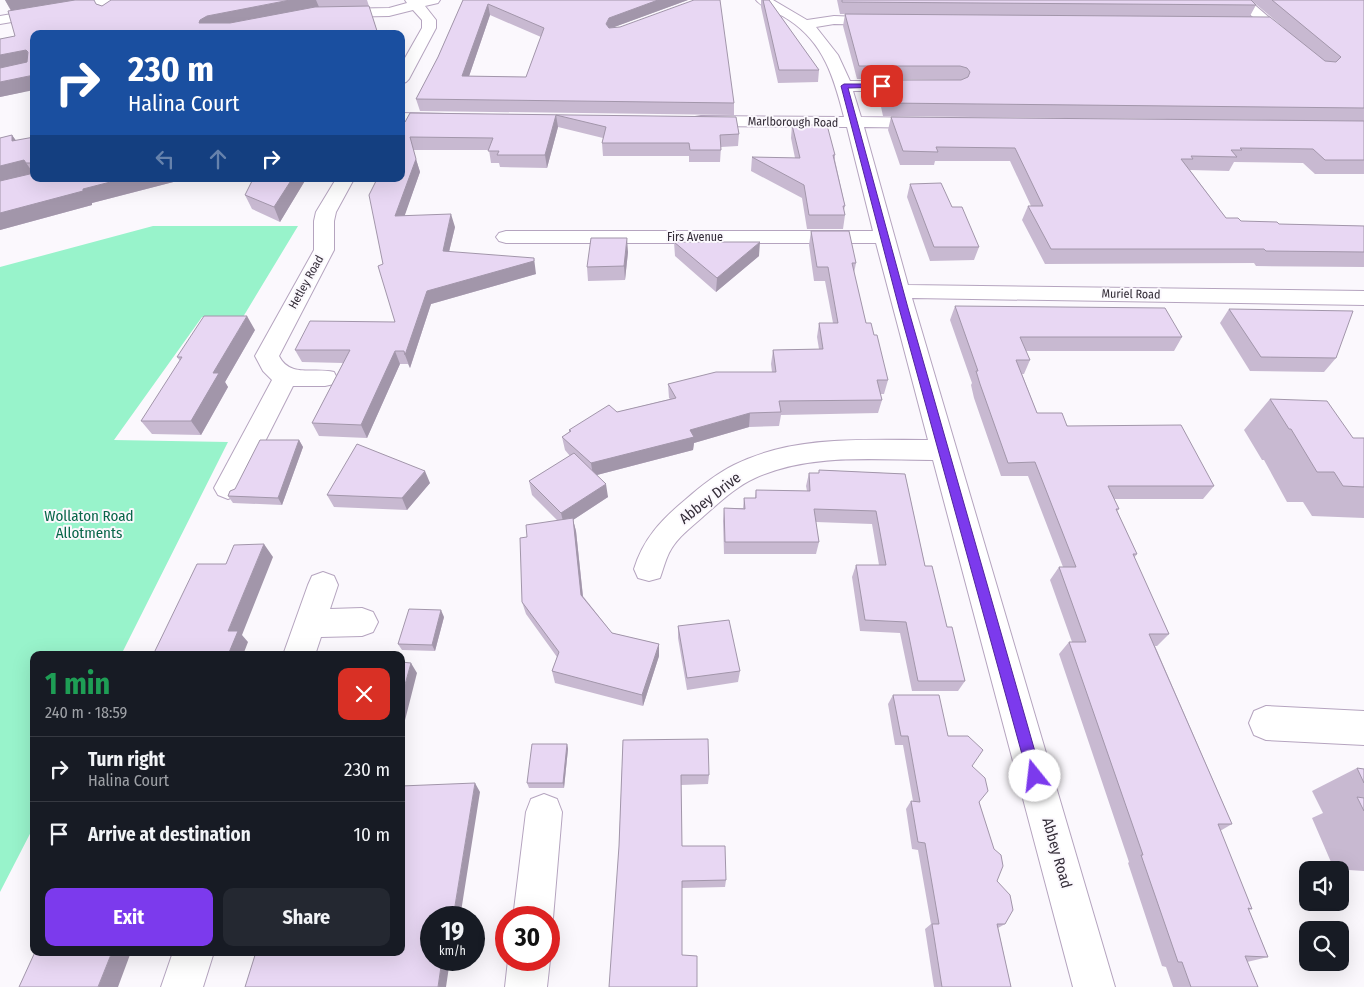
<!DOCTYPE html>
<meta charset="utf-8">
<style>
body{margin:0;font-family:"Fira Sans Condensed",sans-serif;background:#242831;color:#f1f3f6;height:100vh;display:flex;flex-direction:column;font-size:19px;white-space:nowrap}
*{box-sizing:border-box;margin:0}
p{font-size:16px;color:#9ea1a6}
.icon{flex:none;width:28px;height:28px;fill:none;stroke:currentColor;stroke-width:2;stroke-linecap:round;stroke-linejoin:round}
.map{position:relative;flex:1;overflow:hidden}
.sheet{position:absolute;left:30px;top:651px;width:375px;height:305px;display:flex;flex-direction:column;background:#171b24;border-radius:10px;box-shadow:0 5px 20px #0002}
.sheet>*{flex:none}
.top-card{position:absolute;left:30px;top:30px;width:375px;height:152px;border-radius:10px;box-shadow:0 5px 20px #0002;background:#1a4fa0;color:#fff;overflow:hidden}
.tools{position:absolute;left:1299px;top:861px;display:grid;gap:10px}
.tools a{display:grid;place-items:center;width:50px;height:50px;border-radius:10px;background:#171b24;box-shadow:0 5px 20px #0002;font-size:25px}
.speed{position:absolute;left:420px;top:906px;display:flex;gap:10px;font-size:25px;font-weight:700;text-align:center}
.speed>*{display:grid;place-content:center;width:65px;height:65px;border-radius:50%;background:#171b24;box-shadow:0 5px 20px #0002;line-height:1}
.speed small{font-size:12px;font-weight:400}
.speed .limit{border:8px solid #d22;background:#fff;color:#111}
.pin{position:absolute;display:grid;place-items:center;width:42px;height:42px;color:#fff;margin:-21px;border-radius:10px;box-shadow:0 2px 8px #0006}
.me{position:absolute;width:55px;margin:-28px;rotate:344deg;stroke-linejoin:round;filter:drop-shadow(0 0 4px #0008)}
.turn{display:flex;align-items:center;gap:18px;height:105px;padding:0 15px;font-size:22px}
.turn .icon{width:65px;height:65px;stroke-width:2.5}
.turn b{display:block;font-size:35px;line-height:42px}
.lanes{display:flex;align-items:center;height:48px;padding:0 15px;background:#0003;justify-content:center;gap:25px;direction:ltr}
.lanes .off{opacity:.35}
.round{display:grid;place-items:center;flex:none;width:52px;height:52px;border-radius:10px;background:#242831}
.summary{display:flex;align-items:center;justify-content:space-between;height:85px;padding:0 15px}
h1{font-size:30px;font-weight:700;line-height:38px;color:#1e9e55}
.primary-button{display:flex;gap:10px;margin-top:auto;padding:10px 15px}
.primary-button a{flex:1;height:58px;border-radius:10px;background:#7c3aed;color:#fff;font-size:20px;font-weight:700;line-height:58px;text-align:center}
.primary-button a+a{background:#242831;color:#f1f3f6}
ul{padding:0;list-style:none}
li{display:flex;align-items:center;gap:15px;height:65px;padding:0 15px;border-top:1px solid #363941}
li div{flex:1}
li b{display:block;font-size:19px}
li em{font-style:normal}
.map>svg:first-child{display:block}
.green{fill:#98f3cb}
.lines{fill:none;stroke-linecap:round;stroke-linejoin:round}
.minor-casing{stroke:#b5a4bf;stroke-width:2}
.minor{fill:#fff;fill-rule:evenodd}
.wall{fill:#c8b9d1;fill-rule:evenodd}
.shaded-wall{fill:#a296aa}
.building{fill:#e8d7f3;stroke:#a296aa;fill-rule:evenodd}
.route{fill:#7c3aed;stroke:#51269a}
.labels{text-anchor:middle;dominant-baseline:central;stroke-width:4;stroke-linejoin:round;paint-order:stroke}
.far-street-label{font-size:12px;fill:#332c37;stroke:#fbf8fd}
.street-label{font-size:15px;fill:#332c37;stroke:#fbf8fd}
.park-label{font-size:15px;fill:#086649;stroke:#fbf8fd}
</style>
<div class="map">
<svg width="1364" height="987" viewBox="0 0 1364 987">
<rect width="100%" height="100%" fill="#fbf8fd"/>
<path class="green" d="M153,226H298L243,317H202L114,440L228,442L121,655H34V826L0,892V267Z"/>
<g class="lines">
<defs>
<path id="minor" d="M94,0H110L116,12L109,16L104,15L100,7L0,24V16Z
M405,0H440L438,3L425,6L436,20V28L409,79L406,82L401,84V65L422,28V20L413,10L389,16L334,17L327,13L334,9L389,8L407,3Z
M756,0H773L807,20L834,16L887,18L889,21L882,25L834,24L816,27L838,55L850,81H916L922,83L924,86L922,89L916,91H853L861,117L928,118L934,119L936,123L934,127L928,128L864,127L908,285L1364,291V305L912,298L1115,987H1073L933,460C874,460 810,453 755,478C737,486 721,501 706,514C693,526 677,537 669,553C665,561 663,570 660,578L649,581L638,578L634,569C643,539 661,520 685,500C700,487 716,474 734,465C794,435 863,440 928,440L876,243H506L499,241L496,237L499,233L506,231H873L847,127L701,126L695,125L693,121L695,117L701,116L844,117C834,78 824,43 789,20C780,13 763,9 756,0Z
M1234,0H1249L1294,39L1296,42L1294,45H1284Z
M401,113L445,114L451,115L453,119L451,123L445,124L401,123Z
M336,179H354L336,212L334,221V250L279,356C290,378 314,367 334,372L337,378L334,384L325,386H293L238,495L228,499L218,495L214,488L272,380L263,371L255,356L314,250V221L316,212Z
M323,572L334,576L338,585L330,609L362,608L373,612L378,622L373,632L362,636L321,637L315,655H283L308,585L312,576Z
M1266,706L1364,711V745L1266,740L1254,735L1249,723L1254,711Z
M544,794L557,799L562,812L553,918L549,928V918H513L526,812L531,799Z
M173,952H214L203,987H161Z
M549,958L550,960L547,987H505L508,960H549Z"/>
</defs>
<use href="#minor" class="minor-casing"/>
<use href="#minor" class="minor"/>
</g>
<path class="wall" d="M5,0L96,4L102,6L111,1V0H367L378,34H34L23,92L0,97V39L15,36L11,11Z
M463,0H688L614,27L734,103V115L420,111L416,99L438,57ZM490,15L541,37L526,77L469,76Z
M761,0H769L819,70L818,82L778,83L761,7Z
M837,0H1251L1256,5L1250,16L1284,28L1251,0H1364V121L883,116L878,93L880,80H959L857,79L843,26L845,14H840Z
M410,113L736,117L739,134L738,146L721,147L720,162H689V156H603L602,143L603,138L558,127L547,168L500,167L499,163H491L489,150H413L420,172L404,216L455,227L449,252L536,274L431,304L410,368L408,364H400L367,438L319,436L312,423L343,363L302,362L295,350L395,322L383,264L401,179L405,122Z
M891,117L1364,121V174H1315L1303,163L1234,162L1229,171L1190,170L1226,218L1241,221L1279,224L1364,226V267L1256,266L1254,263L1045,264L1022,220L1028,206H1031L1010,161H935L934,165H900L888,130Z
M792,125L835,155V160L845,206L844,210L845,215L843,229H807L802,198L751,171L752,157L795,158L791,138Z
M12,135L16,141L34,137V179H185L92,203V205L0,230V138Z
M306,179L280,222L252,209L245,195Z
M910,184L952,207L979,247L974,260L930,261L907,197Z
M811,231L856,263L854,273L866,323L874,335L888,380L884,394H880L882,400L878,413L781,415L779,426L749,427L694,443L693,450L597,475L608,497L573,520L576,531L583,596L612,633L659,644V656L643,706L555,683L552,671L557,657L526,614L522,602L527,537L557,520L532,495L529,481L570,456L565,450L562,437L569,432V430L617,412L670,399L669,398L668,384L772,372L771,364L773,350L819,349L817,337L819,323H833L825,281H814L809,245Z
M674,242L759,256L716,292L675,256Z
M628,252L625,280L588,281L587,267Z
M955,306L1182,337L1174,351H1026L1030,360L1024,374H1022L1037,413L1214,486L1203,499H1114L1119,509L1117,511L1137,554L1134,558L1169,634L1157,646H1155L1232,824L1220,831L1252,909L1249,910L1268,957L1247,962L1258,987H1173L1166,967L1162,966L1128,863L1129,862L1059,654L1069,642H1072L1050,580L1059,567H1063L1028,476H1001L974,398L971,385L972,383L950,320Z
M1229,309L1336,358L1324,372L1250,371L1220,323Z
M255,330L225,382L228,387L201,435L152,434L141,421L180,361L177,357Z
M1270,399L1353,438H1364V518L1312,516L1303,502H1287L1264,460H1262L1244,430Z
M299,440L303,447L282,505L233,503L228,496L235,489Z
M819,470L905,474L925,566L947,627L965,681L958,691H912L900,633L860,631L852,577L856,565H879L872,524L816,522L819,542L816,554H724L723,521L724,508H743L744,498H755L756,490L807,491L806,486L809,473H819Z
M430,483L407,510L334,507L327,495Z
M444,617L435,651L402,650L398,644Z
M678,626L740,671L738,682L687,690L678,638Z
M893,695L948,736L972,766L1005,924L998,928L1011,987H934L925,929L931,924L918,850L912,849L906,809L911,801H913L903,745H895L888,704Z
M623,740L709,775L708,784L681,785L682,846L726,880L725,887L682,888V955L619,846Z
M567,744L568,749L564,788H529L527,783Z
M1357,768L1364,769V871L1334,869L1312,818L1323,813L1312,791Z"/>
<path class="shaded-wall" d="M5,0H83L12,12Z
M290,0H316L319,7L205,34L199,23L200,20L207,16Z
M658,0H688L609,29L606,24L609,18Z
M488,4L490,15L465,88L462,76Z
M263,31L264,34H249Z
M26,50L34,63L0,69V55Z
M34,75V90L0,97V82Z
M556,115L558,127L547,168L545,155Z
M12,135L22,149L12,141Z
M416,159L420,172L400,229L395,216Z
M24,160L34,174L0,182V166Z
M122,179H185L92,203V205L0,230V213L83,189Z
M292,179H306L280,222L274,207Z
M451,214L455,227L446,264L443,251Z
M627,238L628,252L625,280L624,266Z
M760,242L759,256L716,292L717,278Z
M534,258L536,274L431,304L410,368L405,355L427,291Z
M247,316L255,330L225,382L228,387L201,435L191,421L213,373Z
M395,351L400,364L367,438L361,425Z
M750,413L749,427L694,443L693,450L593,476L591,463L690,430Z
M299,440L303,447L282,505L278,498Z
M425,471L430,483L407,510L402,498Z
M606,484L608,497L573,520L576,531L584,607L561,513Z
M264,544L273,557L242,635L248,642L243,655H228V631Z
M441,610L444,617L435,651L432,645Z
M659,644V656L643,706L642,695Z
M411,663L417,673L401,736V699Z
M567,744L568,749L564,788L563,783Z
M475,783L480,792L460,918H453Z
M112,952H131L118,987H98Z
M442,960H450L446,987H438Z"/>
<path class="building" d="M75,0H94L96,4L102,6L111,0H290L207,16L200,20L199,23H230L315,7L369,6L378,34H265L263,31L249,34H34V75L0,82V68L27,62L28,52L26,50L0,55V39L15,36L8,11Z
M463,0H658L609,18L606,24L609,28L620,27L694,0H720L734,103L416,99L438,57ZM488,4L544,28L526,77L462,76Z
M763,0H769L819,70H779Z
M842,0H1251L1256,5L842,2Z
M1272,0H1364V108L886,103L880,80H961L968,77L970,72L967,68L960,66H859L845,14L1270,17L1325,61L1336,62L1341,57Z
M410,113L736,117L739,134L720,135L721,150H690L689,143H602L606,127L556,115L545,155H497L499,151H488L493,138L410,137L416,159L395,216L451,214L443,251L534,258V261L427,291L405,355L404,351H395L361,425L312,423L350,350H295L310,321L395,322L378,266L383,264L369,195L377,179H401V127L404,120L405,122Z
M891,117L1364,121V160H1325L1313,149L1240,148L1242,150H1231L1237,157L1191,156L1193,159H1181L1226,218H1238L1241,221L1277,222L1279,224L1364,226V252L1266,251L1264,249H1051L1028,206H1043L1015,148L936,147L938,152L903,151Z
M792,125H827L835,155H833L845,206H843L845,215H809L804,185L752,157L800,158Z
M12,135V141L34,137V163H26L24,160L0,166V138Z
M34,173V179H122L83,189V191L0,213V181Z
M253,179H292L274,207L245,195Z
M941,183L952,207H962L979,247H934L910,184Z
M811,231H849L856,263H852L866,323H871L874,335H877L888,380H877L882,400L779,401L781,412L750,413L690,430L694,437L591,463L562,437L571,431L569,430L609,405L617,412L676,398L668,384L716,372H776L773,350L823,349L819,323H838L828,267H817Z
M591,238H627L624,266L587,267Z
M674,242H760L717,278Z
M955,306L1165,308L1182,337H1020L1030,360H1016L1037,413H1062L1067,426L1181,425L1214,486H1108L1119,509H1116L1137,554H1133L1169,634H1149L1232,824H1218L1252,909L1248,908L1268,957L1245,956L1258,987H1191L1182,962H1178L1141,855H1143L1069,642H1086L1059,567H1076L1035,462L1008,463L980,384L976,371H978Z
M1229,309L1353,311L1336,358L1261,357Z
M204,316H247L213,373H219L191,421H141L182,357H177Z
M1270,399L1327,401L1353,438H1364V487L1343,486L1334,472H1317L1291,429H1289Z
M260,440H299L278,498L228,496L230,491L235,489Z
M357,444L425,471L402,498L327,495Z
M574,453L606,484L561,513L529,481Z
M819,470L905,474L925,566H932L947,627H952L965,681H918L906,622L865,620L856,565H886L876,511L814,509L819,542H725L724,508L745,509L744,498H756V490L810,491L809,473H819Z
M573,518L581,595L612,633L659,644L642,695L552,671L559,652L522,602L520,538L527,537L526,525Z
M264,544L228,631H238L228,655H153L197,564H226L234,545Z
M409,609L441,610L432,645L398,644Z
M729,620L740,671L687,678L678,626Z
M401,662L411,663L401,699Z
M893,695H939L948,736H968L983,750L972,766L985,778L988,791L979,802L994,849L1001,855L1003,866L997,881L1010,895L1013,910L1005,924H997L1011,987H942L932,924H939L925,843L918,842L911,801L920,802L908,736H901Z
M708,739L709,775H681L682,846H725L726,880L682,881V955L697,956V987H609L619,846L623,740Z
M532,744H567L563,783H527Z
M1357,768L1364,769V783Z
M475,783L453,918H431V960H442L438,987H245L256,952H401V786Z
M1357,797L1364,798V811Z
M35,952H112L98,987H19Z"/>
<path class="route" d="M882,84L884,85V87L848,88L908,308L1042,776L1040,781L1035,784L1030,781L1028,776L899,308L841,86L844,84Z"/>
<g class="labels">
<g class="far-street-label">
<text transform="translate(793 122) rotate(1)">Marlborough Road</text>
<text x="695" y="237">Firs Avenue</text>
<text transform="translate(306 282) rotate(-61)">Hetley Road</text>
<text transform="translate(1131 294) rotate(1)">Muriel Road</text>
</g>
<g class="street-label">
<text transform="translate(710 498) rotate(-38)">Abbey Drive</text>
<text transform="translate(1057 853) rotate(74)">Abbey Road</text>
</g>
<g class="park-label">
<text x="89" y="516">Wollaton Road<tspan x="89" dy="17">Allotments</tspan></text>
</g>
</g>
</svg>
<div class="tools">
<a><svg class="icon" aria-label="sound" viewBox="0 0 24 24"><path d="M4 9h4l5-4v14l-5-4H4zM17 9q2 3 0 6"/></svg></a>
<a><svg class="icon" aria-label="search" viewBox="0 0 24 24"><circle cx="10" cy="10" r="6"/><path d="M15 15l6 6"/></svg></a>
</div>
<div class="speed"><div>19<small>km/h</small></div><div class="limit">30</div></div>
<div class="pin" style="left:882px;top:86px;background:#d93025"><svg class="icon" aria-label="arrive" viewBox="0 0 24 24"><path d="M6 21V4h12l-3 4 3 4H6"/></svg></div>
<svg class="me" style="left:1035px;top:776px" viewBox="-20 -20 40 40"><circle r="19" fill="#fff"/><path d="M0-13L10 11 0 6-10 11z" fill="#7c3aed"/></svg>
<div class="top-card">
<div class="turn"><svg class="icon" aria-label="right" viewBox="0 0 24 24"><path d="M7 20v-9h11M14 6l5 5-5 5"/></svg><div><b>230 m</b>Halina Court</div></div>
<div class="lanes"><svg class="icon off" aria-label="left" viewBox="0 0 24 24"><path d="M17 20v-9H6M10 6l-5 5 5 5"/></svg><svg class="icon off" aria-label="ahead" viewBox="0 0 24 24"><path d="M12 20V5M6 11l6-6 6 6"/></svg><svg class="icon" aria-label="right" viewBox="0 0 24 24"><path d="M7 20v-9h11M14 6l5 5-5 5"/></svg></div>
</div>
<section class="sheet">
<div class="summary"><div><h1>1 min</h1><p>240 m · 18:59</p></div><a class="round" style="background:#d93025;color:#fff"><svg class="icon" aria-label="close" viewBox="0 0 24 24"><path d="M6 6l12 12M18 6L6 18"/></svg></a></div>
<ul>
<li><svg class="icon" aria-label="right" viewBox="0 0 24 24"><path d="M7 20v-9h11M14 6l5 5-5 5"/></svg><div><b>Turn right</b><p>Halina Court</p></div><em>230 m</em></li>
<li><svg class="icon" aria-label="arrive" viewBox="0 0 24 24"><path d="M6 21V4h12l-3 4 3 4H6"/></svg><div><b>Arrive at destination</b></div><em>10 m</em></li>
</ul>
<div class="primary-button"><a>Exit</a><a>Share</a></div>
</section>
</div>
